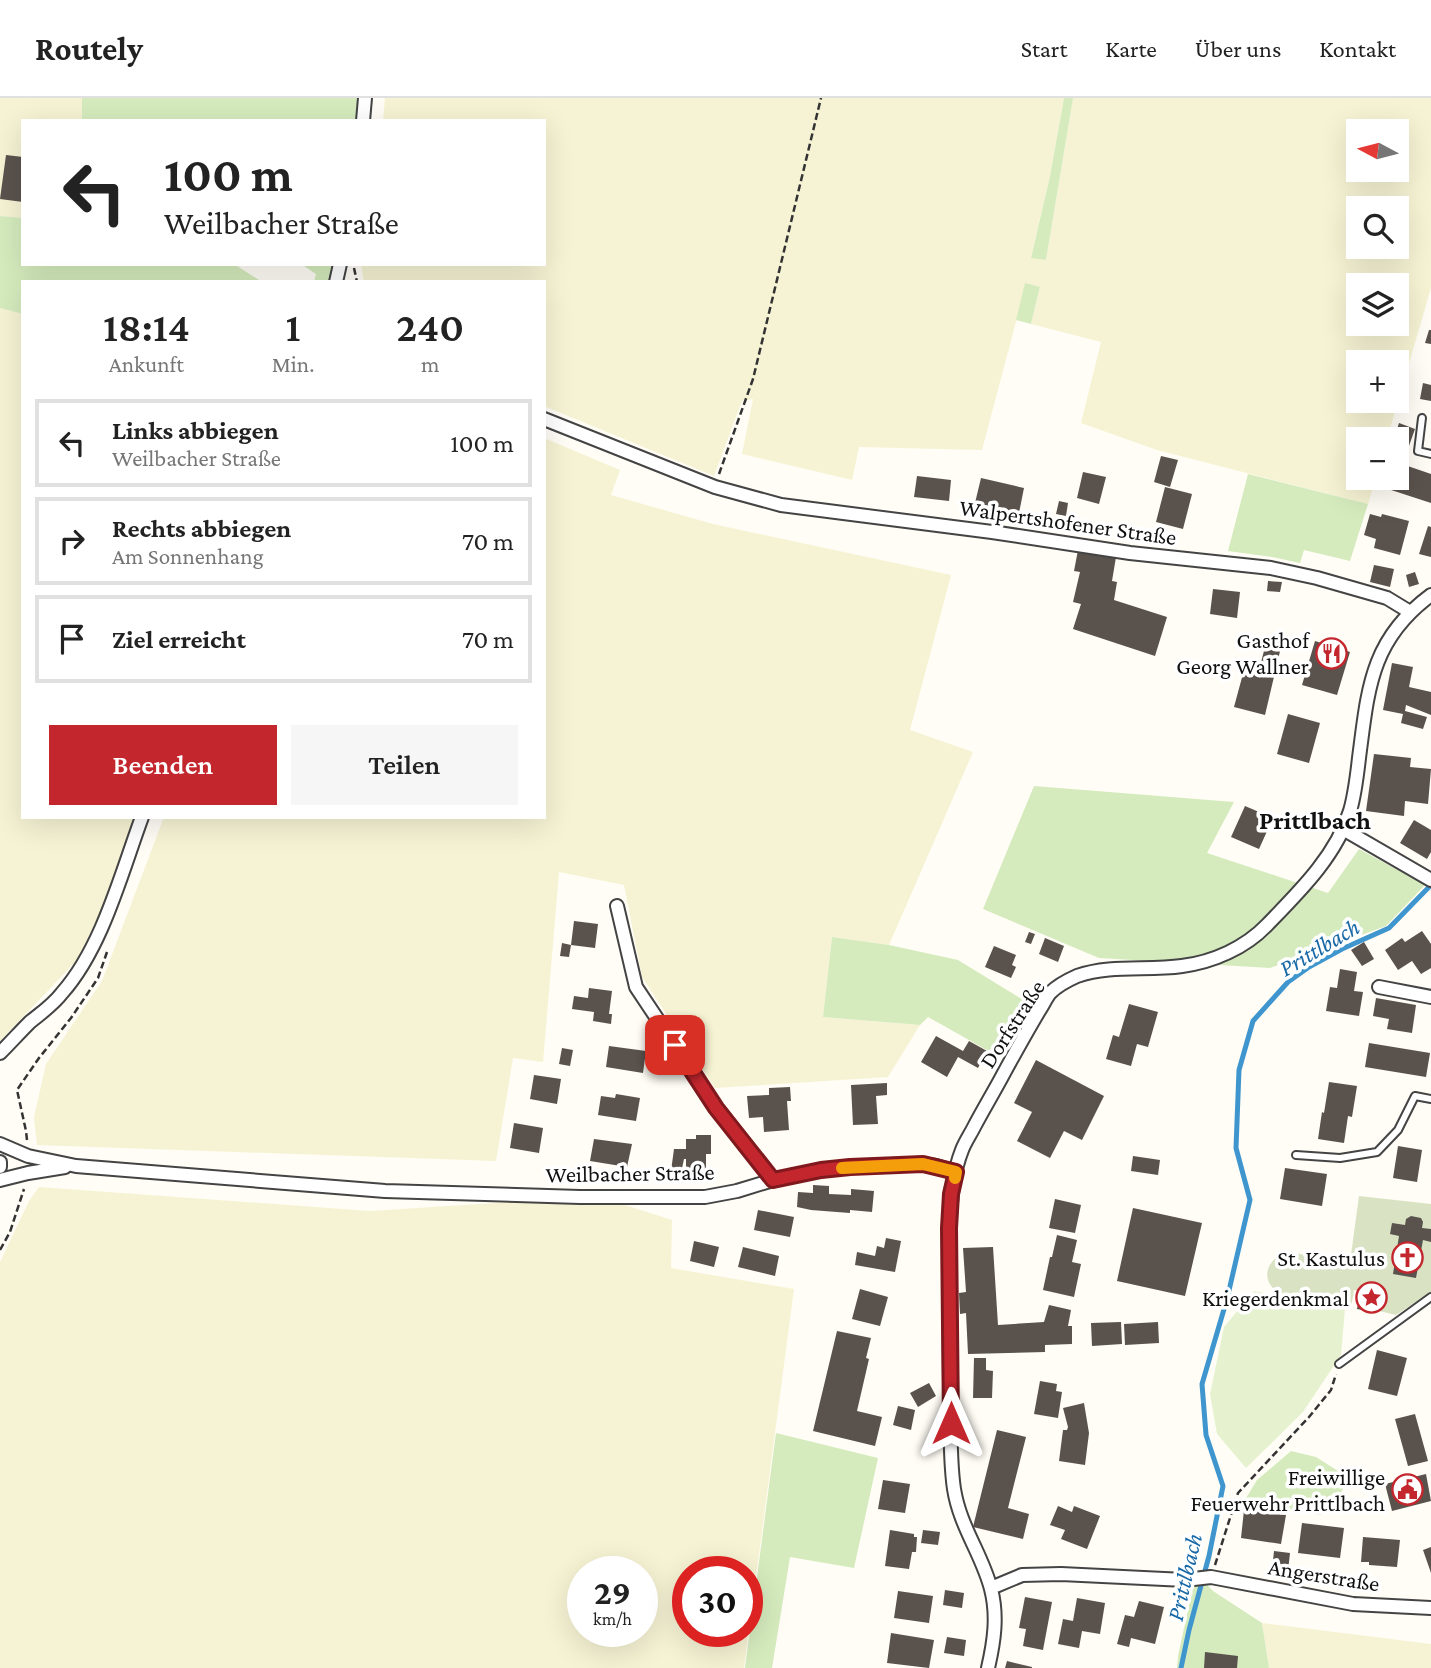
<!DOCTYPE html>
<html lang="de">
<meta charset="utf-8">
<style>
body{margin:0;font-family:"Crimson Pro",serif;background:#f6f6f6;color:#222;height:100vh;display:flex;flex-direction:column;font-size:26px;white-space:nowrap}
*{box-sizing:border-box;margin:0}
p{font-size:23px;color:#767676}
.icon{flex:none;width:38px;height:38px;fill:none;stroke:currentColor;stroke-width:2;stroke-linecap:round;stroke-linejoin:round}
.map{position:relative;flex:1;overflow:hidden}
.drawer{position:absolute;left:21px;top:182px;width:525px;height:539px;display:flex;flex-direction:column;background:#fff;border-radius:0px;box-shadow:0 7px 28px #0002}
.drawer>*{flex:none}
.guide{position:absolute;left:21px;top:21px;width:525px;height:147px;border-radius:0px;box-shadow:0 7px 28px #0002;background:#fff;color:#222;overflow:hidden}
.needle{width:46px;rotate:277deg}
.tools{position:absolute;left:1346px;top:21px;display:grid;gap:14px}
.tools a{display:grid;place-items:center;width:63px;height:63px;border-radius:0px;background:#fff;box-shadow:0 7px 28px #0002;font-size:35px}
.speed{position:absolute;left:567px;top:1458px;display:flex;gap:14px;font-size:35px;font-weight:700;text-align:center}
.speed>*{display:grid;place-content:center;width:91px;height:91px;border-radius:50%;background:#fff;box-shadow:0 7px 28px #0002;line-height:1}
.speed small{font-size:18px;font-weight:400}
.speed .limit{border:10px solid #d22;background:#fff;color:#111}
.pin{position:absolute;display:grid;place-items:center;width:60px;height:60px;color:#fff;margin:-30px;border-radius:14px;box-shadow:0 4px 10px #0006}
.me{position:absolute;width:77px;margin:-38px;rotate:0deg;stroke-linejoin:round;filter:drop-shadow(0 0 5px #0008)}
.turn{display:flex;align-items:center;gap:24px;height:147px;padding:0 28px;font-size:32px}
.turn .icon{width:91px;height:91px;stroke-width:2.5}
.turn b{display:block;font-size:49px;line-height:60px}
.eta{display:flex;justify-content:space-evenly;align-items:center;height:119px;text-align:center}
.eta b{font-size:42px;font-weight:600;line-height:49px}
.cta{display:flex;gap:14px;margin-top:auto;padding:14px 28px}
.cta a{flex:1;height:80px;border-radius:0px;background:#c4262e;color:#fff;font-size:28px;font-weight:600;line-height:80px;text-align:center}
.cta a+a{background:#f6f6f6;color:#222}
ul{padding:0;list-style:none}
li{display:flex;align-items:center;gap:21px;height:88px;margin:0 14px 10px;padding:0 14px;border:4px solid #e0e0e0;border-radius:0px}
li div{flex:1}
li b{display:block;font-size:26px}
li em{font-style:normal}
header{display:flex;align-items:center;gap:42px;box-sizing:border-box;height:98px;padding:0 35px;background:#fff;border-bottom:2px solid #e0e0e0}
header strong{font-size:33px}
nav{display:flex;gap:38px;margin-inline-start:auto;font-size:24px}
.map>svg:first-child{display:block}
.farmland{fill:#f6f3d4;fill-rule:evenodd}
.green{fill:#d5ebbd}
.cemetery{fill:#d9e3c4}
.pitch{fill:#e6f2cf}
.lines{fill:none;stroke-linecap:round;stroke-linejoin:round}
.stream{stroke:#3f96cf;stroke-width:5}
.building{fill:#5a524d}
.service-casing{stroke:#444;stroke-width:10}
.minor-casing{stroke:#444;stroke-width:16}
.path{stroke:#333;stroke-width:2.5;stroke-dasharray:7 3.5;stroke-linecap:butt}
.service{stroke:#fff;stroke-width:6}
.minor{stroke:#fff;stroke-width:12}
.route-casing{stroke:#7f191e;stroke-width:18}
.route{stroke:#c4262e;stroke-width:12}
.slow{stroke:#f59e0b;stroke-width:12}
.labels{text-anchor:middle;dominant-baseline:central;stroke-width:7;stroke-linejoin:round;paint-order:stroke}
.street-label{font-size:23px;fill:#111;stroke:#fff}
.poi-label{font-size:23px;fill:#111;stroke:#fff;text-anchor:end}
.water-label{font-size:24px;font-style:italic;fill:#1768a6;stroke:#fff}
.quarter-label{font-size:26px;font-weight:bold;fill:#111;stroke:#fff}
</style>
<header>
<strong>Routely</strong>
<nav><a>Start</a><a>Karte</a><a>Über uns</a><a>Kontakt</a></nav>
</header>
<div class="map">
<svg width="1431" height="1570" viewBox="0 0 1431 1570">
<rect width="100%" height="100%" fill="#fffdf5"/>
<path class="farmland" d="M0,0H82V23H23V120L0,118Z
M385,0H1064L1050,78L1031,159L1046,162L1073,0H1431V190L1387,341H1358V380H1376L1368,406L1157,352L1081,325L1101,244L1031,226L1040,190L1026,186L982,352L859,349L852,382L742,356L753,301L742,303L714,378L568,318L544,308V184H364L361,167L544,166V23H383ZM1358,33H1396V72H1358ZM1358,110H1396V149H1358ZM1358,187H1396V226H1358ZM1358,264H1396V303H1358Z
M0,210L23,216V719H135L102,810L78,861L0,943Z
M544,340L620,372L611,397L713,426L951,477L910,632L973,654L889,847L832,839L823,919L920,927L888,979L715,990L642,879L624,787L559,774L543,964L513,960L496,1063L37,1047L34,1019L46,966L102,883L164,719H544Z
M39,1089L370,1113L543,1102L625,1107L672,1122L671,1170L794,1191L744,1570H0V1164L29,1103ZM583,1474H642V1533H583ZM688,1474H747V1533H688Z
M1262,1525L1431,1546V1570H1269Z"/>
<path class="green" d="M82,0H358L356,23H82Z
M1064,0H1073L1046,162L1031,160L1050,78Z
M0,118L23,120V166H234L262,184H23V216L0,210Z
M301,166H334L330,184H314L316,176Z
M1025,185L1040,189L1031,226L1016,222Z
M1248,376L1368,406L1350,463L1304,452L1300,465L1272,459L1228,453Z
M1034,688L1234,704L1207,755L1328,795L1359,751L1425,787L1386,828L1270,870L1099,860L983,811Z
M832,839L889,847L958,862L1030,906L1001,960L928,919L920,927L823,919Z
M776,1335L878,1360L854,1470L790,1459L772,1570H745Z
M1291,1353L1316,1359L1338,1373L1343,1391L1335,1405L1320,1417L1243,1405L1257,1382Z
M1196,1475L1213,1493L1262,1525L1269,1570H1177L1178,1558Z"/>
<path class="cemetery" d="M1359,1098L1431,1106V1194L1396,1217L1371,1211L1373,1196L1354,1192L1351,1210L1281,1197C1259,1183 1265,1162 1287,1154L1350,1164Z"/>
<path class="pitch" d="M1254,1193L1345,1211L1341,1257L1303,1314L1246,1370L1217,1336L1210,1296L1224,1229Z"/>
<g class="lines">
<path class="stream" d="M1181,1570L1189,1532L1209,1458L1223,1388L1206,1337L1202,1286L1227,1201L1250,1102L1236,1050L1239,972L1253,923L1288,884L1309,869L1342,851L1389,830L1431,787"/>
</g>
<path class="building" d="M6,57L23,59V104L0,101Z
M1429,232H1431V246L1425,245Z
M1423,285L1431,287V303L1420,301Z
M1399,325L1415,331L1405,359L1396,356V341H1394Z
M1161,358L1178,362L1170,389L1154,384Z
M1396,364L1431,376V405L1385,390L1389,380H1396Z
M1083,374L1106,379L1099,406L1077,400Z
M917,378L951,382L949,403L914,399Z
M981,380L1024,390L1019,415L975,405Z
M1165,389L1192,396L1183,431L1156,424Z
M1059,403L1068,405L1066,418L1056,416Z
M1370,416L1381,419L1382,416L1409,423L1400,457L1374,450L1376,441L1364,437Z
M1428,428L1431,429V459L1419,456Z
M1078,452L1116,459L1112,483L1117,484L1114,502L1167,519L1155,558L1073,531L1081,506L1073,504L1080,474L1074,473Z
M1374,467L1394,471L1390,489L1370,484Z
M1415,474L1419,486L1409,489L1406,477Z
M1268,483L1282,484L1280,494L1267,493Z
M1213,491L1240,494L1237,520L1210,516Z
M1315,543L1350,554L1337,597L1302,587Z
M1266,545L1281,549L1265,617L1234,609L1244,572L1258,576Z
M1392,565L1413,569L1409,589L1431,594V617L1406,607L1405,613L1427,619L1423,631L1401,625L1403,616L1383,612Z
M1288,616L1320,625L1309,665L1277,656Z
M1374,656L1411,660L1410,669L1431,671L1428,706L1405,703L1404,718L1366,713Z
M1245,708L1273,720L1259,751L1231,739Z
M1414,722L1431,732V754L1427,761L1400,745Z
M574,823L598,826L595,850L571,847Z
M1422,833L1431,846V870L1421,876L1412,863L1398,872L1385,852L1402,840L1405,844Z
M1029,834L1035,836L1031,846L1025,844Z
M1045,840L1064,848L1058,864L1039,856Z
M1364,844L1374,861L1362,868L1351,852Z
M562,845L571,847L569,859L560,858Z
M994,848L1016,857L1012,867L1016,869L1011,880L985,869Z
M1340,871L1357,874L1354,893L1363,894L1359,918L1326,913L1330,889L1337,890Z
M589,890L612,893L609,916H612L611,926L593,923L594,914L572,911L574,898L588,900Z
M1376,900L1416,907L1412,935L1387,931L1389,921L1373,918Z
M1129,906L1158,914L1148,949L1137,946L1131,968L1106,961L1113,937L1119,939Z
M936,938L963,953L969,943L987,953L978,970L958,959L947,979L921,964Z
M1369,945L1430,955L1426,979L1365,969Z
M609,948L646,953L643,975L606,969Z
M562,950L573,952L570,968L559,966Z
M1036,962L1104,998L1082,1042L1064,1033L1050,1060L1017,1043L1032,1014L1014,1005Z
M534,977L561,981L557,1006L530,1001Z
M1329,984L1357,988L1352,1019L1348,1018L1344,1045L1318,1041L1322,1014L1324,1015Z
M887,985V997L876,998L878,1026L853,1027L851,987Z
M790,989L791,1003H787L789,1032L764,1034L763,1019L749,1020L747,998L769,997V990Z
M616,996L640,1000L636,1023L598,1017L601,998L615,1000Z
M514,1025L543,1030L539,1055L510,1050Z
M696,1037H711V1056H706V1075H686V1061H684L681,1075L671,1073L674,1051H686V1041H696Z
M594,1041L632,1046L627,1069L590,1063Z
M1398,1048L1422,1052L1417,1084L1393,1080Z
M1133,1058L1160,1062L1158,1077L1131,1073Z
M1285,1070L1327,1076L1322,1108L1280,1101Z
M813,1087L829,1088V1096L851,1097V1091L874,1093L872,1114L850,1112V1115L811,1112L797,1109L798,1094L813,1095Z
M1055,1101L1081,1107L1075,1135L1049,1130Z
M1133,1110L1202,1125L1185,1198L1117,1183Z
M758,1112L794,1119L790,1139L754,1132Z
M1411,1118L1421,1120L1423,1124L1422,1130L1431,1131V1144L1423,1142L1416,1180L1393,1176L1399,1138L1390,1136L1392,1125L1405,1127L1406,1121Z
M1057,1137L1077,1142L1072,1164L1081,1166L1074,1199L1043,1192L1050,1159H1052Z
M886,1140L901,1143L895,1174L855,1167L857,1154L875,1158L877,1148L884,1150Z
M694,1143L719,1149L714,1169L690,1163Z
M743,1149L779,1158L775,1178L738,1169Z
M993,1149L998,1227L1044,1224L1049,1207L1071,1212L1068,1228H1072V1246L1045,1247V1254L968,1256L966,1215L960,1216L959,1195L966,1194L963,1150Z
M860,1191L888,1199L880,1228L852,1221Z
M1360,1195L1371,1197L1368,1213L1357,1211Z
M1121,1224L1122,1246L1092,1248L1091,1225Z
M1158,1224L1159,1245L1125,1247L1124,1226Z
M837,1233L871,1240L866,1260L869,1261L857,1313L882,1319L875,1348L813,1333Z
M1377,1252L1407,1260L1397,1298L1368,1291Z
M974,1260H986V1272L993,1273L992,1300H973Z
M1040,1283L1057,1286L1056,1293L1062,1294L1058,1320L1034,1316Z
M929,1285L936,1298L918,1309L910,1295Z
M1084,1305L1089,1335L1085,1367L1059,1363L1063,1332H1067L1068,1329L1063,1310Z
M898,1308L915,1312L911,1332L893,1327Z
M1415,1316L1428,1363L1408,1368L1395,1321Z
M997,1332L1026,1339L1008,1410L1029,1416L1023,1441L973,1429Z
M1426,1376L1431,1403L1392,1413L1385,1386Z
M883,1382L910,1386L905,1415L878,1411Z
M1058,1408L1072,1414L1074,1408L1100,1418L1087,1451L1061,1441L1065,1432L1050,1427Z
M1244,1412L1286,1417L1281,1446L1241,1440Z
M1302,1425L1344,1430L1340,1460L1298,1455Z
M890,1432L914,1436V1439H917L916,1454H912L909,1471L885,1468Z
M923,1432L940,1434L938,1447L921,1445Z
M1363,1439L1400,1442L1397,1469L1369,1467V1464H1361Z
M1431,1449V1475L1423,1452Z
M1274,1453L1290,1455L1288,1473L1272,1472Z
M945,1492L964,1495L962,1510L943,1507Z
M898,1493L933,1498L929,1525L894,1520Z
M1025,1499L1052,1504L1043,1552L1023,1548L1026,1531L1019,1530Z
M1077,1500L1105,1505L1100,1536L1082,1533L1079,1550L1058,1546L1063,1521L1073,1523Z
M1139,1503L1164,1509L1155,1546L1131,1540L1129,1549L1117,1546L1125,1517L1134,1519Z
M891,1535L934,1542L929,1570L887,1565Z
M947,1539L966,1542L964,1558L944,1555Z
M1205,1554L1238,1558L1237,1570H1204Z
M1007,1563L1032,1569V1570H1005Z"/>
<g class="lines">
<defs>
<path id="service" d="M1422,320L1418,353L1431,356
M1296,1057L1340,1060L1377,1054L1398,1032L1415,998L1431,1001
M1339,1266L1431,1199"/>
<path id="minor" d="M363,23L365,0
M336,184L340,166
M544,321L715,389L781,407L992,434L1130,455L1271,470L1317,480L1387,500L1410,514
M1343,731L1431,782
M617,808L636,889L716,1009L773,1082
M1379,889L1431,899
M0,955C10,945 20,934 30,924C41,915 53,907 62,895C102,850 121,776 142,719
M0,1046L28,1058L76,1068L385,1093L580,1099H705L737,1093L773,1082L821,1072L850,1069L923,1066L936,1068L956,1074
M0,1064V1069
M0,1082L28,1075L65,1069
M991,1490L1022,1477L1061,1476L1185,1482L1211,1479L1353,1506L1431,1510
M988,1570C994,1544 998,1518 991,1491C982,1456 960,1429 954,1391C949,1357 951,1320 950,1285C950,1234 949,1182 949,1131C951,1104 952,1077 962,1052C965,1044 970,1037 974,1029C984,1010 995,992 1005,973C1016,953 1027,933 1039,913C1043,907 1046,900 1050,895C1057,888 1068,882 1077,878C1111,866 1147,873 1182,868C1213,864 1245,850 1267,827C1299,794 1336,758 1350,713C1355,696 1357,678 1359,660C1368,592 1370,542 1431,497"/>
</defs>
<use href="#service" class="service-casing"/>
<use href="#minor" class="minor-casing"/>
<path class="path" d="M354,170L357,184
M719,376L753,281L821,0
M27,1042L26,1033L17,992L39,960L71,920L98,880L107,854
M0,1152L10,1134L24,1091
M1215,1467L1238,1395L1309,1319L1331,1292L1336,1276"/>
<use href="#service" class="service"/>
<use href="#minor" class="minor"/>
</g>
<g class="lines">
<defs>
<path id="route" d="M675,947L716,1010L773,1082L821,1072L850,1069L923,1066L956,1074L951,1096L949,1130L951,1325"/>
</defs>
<use href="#route" class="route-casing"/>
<use href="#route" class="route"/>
<path class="slow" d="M842,1070L923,1066L956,1074L955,1080"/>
</g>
<defs>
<symbol id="restaurant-ring" viewBox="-11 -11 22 22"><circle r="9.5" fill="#fff" stroke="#c4262e" stroke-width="1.5"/><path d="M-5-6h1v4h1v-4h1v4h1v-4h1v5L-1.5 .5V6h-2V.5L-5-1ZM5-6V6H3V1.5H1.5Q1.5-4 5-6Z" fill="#c4262e"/></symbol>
<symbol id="church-ring" viewBox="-11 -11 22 22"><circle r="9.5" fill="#fff" stroke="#c4262e" stroke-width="1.5"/><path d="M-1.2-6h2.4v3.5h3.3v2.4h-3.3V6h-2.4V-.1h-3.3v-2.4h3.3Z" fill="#c4262e"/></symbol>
<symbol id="sight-ring" viewBox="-11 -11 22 22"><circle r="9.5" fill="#fff" stroke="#c4262e" stroke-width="1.5"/><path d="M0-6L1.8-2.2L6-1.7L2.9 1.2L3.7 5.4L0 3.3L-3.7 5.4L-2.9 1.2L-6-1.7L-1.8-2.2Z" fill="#c4262e"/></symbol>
<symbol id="civic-ring" viewBox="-11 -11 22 22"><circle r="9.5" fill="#fff" stroke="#c4262e" stroke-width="1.5"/><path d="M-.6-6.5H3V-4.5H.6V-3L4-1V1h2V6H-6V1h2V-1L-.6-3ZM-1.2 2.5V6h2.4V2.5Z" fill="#c4262e"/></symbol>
</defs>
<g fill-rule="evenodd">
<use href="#restaurant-ring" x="1314" y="538" width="35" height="35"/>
<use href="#church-ring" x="1390" y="1142" width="35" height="35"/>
<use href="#sight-ring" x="1354" y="1182" width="35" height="35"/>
<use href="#civic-ring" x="1390" y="1374" width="35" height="35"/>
</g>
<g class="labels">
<g class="street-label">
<text transform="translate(1068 424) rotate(8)">Walpertshofener Straße</text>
<text transform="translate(1012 926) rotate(-57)">Dorfstraße</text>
<text transform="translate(630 1075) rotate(-1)">Weilbacher Straße</text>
<text transform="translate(1324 1477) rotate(9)">Angerstraße</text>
</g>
<g class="poi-label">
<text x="1309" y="542">Gasthof<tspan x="1309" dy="26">Georg Wallner</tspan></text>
<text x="1385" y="1160">St. Kastulus</text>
<text x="1349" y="1200">Kriegerdenkmal</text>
<text x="1385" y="1379">Freiwillige<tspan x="1385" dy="26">Feuerwehr Prittlbach</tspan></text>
</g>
<g class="water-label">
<text transform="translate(1319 849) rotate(-31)">Prittlbach</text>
<text transform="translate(1184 1479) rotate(-77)">Prittlbach</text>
</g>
<g class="quarter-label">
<text x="1315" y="722">Prittlbach</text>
</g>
</g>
</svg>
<div class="tools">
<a><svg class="needle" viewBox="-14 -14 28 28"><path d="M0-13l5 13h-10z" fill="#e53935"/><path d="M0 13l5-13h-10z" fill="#767676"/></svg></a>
<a><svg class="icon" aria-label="search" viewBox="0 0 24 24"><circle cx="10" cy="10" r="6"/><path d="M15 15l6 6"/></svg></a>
<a><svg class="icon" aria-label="layers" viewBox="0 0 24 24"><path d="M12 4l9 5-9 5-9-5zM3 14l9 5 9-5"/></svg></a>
<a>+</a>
<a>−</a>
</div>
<div class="speed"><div>29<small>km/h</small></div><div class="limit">30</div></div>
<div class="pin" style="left:675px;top:947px;background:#d93025"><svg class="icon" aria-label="arrive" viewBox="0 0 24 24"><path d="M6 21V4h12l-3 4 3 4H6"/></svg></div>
<svg class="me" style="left:951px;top:1325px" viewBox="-20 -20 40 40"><path d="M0-17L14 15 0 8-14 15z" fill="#c4262e" stroke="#fff" stroke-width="4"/></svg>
<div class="guide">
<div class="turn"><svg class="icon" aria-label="left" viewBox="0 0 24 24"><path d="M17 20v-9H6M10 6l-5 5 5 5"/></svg><div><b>100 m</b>Weilbacher Straße</div></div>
</div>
<section class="drawer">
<div class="eta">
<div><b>18:14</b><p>Ankunft</p></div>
<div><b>1</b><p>Min.</p></div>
<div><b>240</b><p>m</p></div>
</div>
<ul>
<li><svg class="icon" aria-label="left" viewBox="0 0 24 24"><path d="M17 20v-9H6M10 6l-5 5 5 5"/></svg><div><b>Links abbiegen</b><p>Weilbacher Straße</p></div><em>100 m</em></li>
<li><svg class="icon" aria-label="right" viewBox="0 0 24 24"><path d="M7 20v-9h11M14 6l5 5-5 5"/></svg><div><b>Rechts abbiegen</b><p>Am Sonnenhang</p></div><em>70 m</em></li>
<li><svg class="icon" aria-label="arrive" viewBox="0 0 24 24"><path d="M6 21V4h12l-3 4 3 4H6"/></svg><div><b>Ziel erreicht</b></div><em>70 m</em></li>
</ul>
<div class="cta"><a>Beenden</a><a>Teilen</a></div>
</section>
</div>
